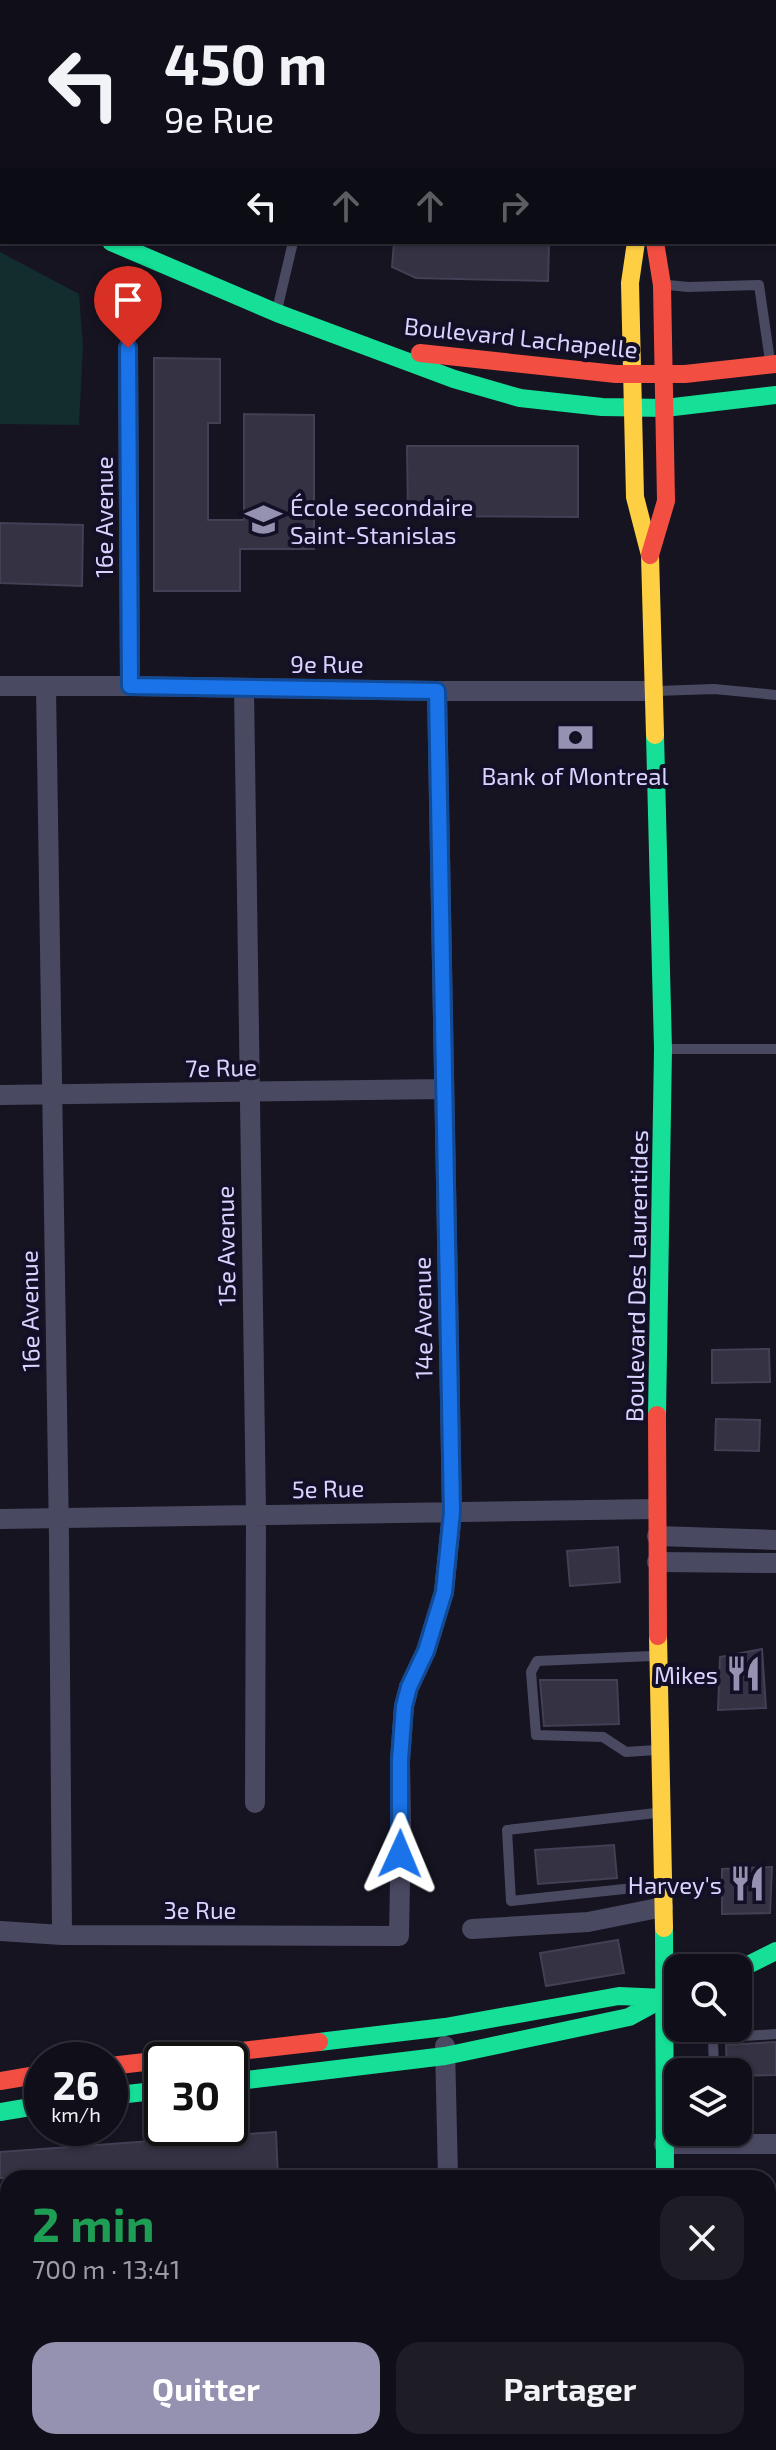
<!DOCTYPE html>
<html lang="fr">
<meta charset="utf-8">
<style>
body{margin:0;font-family:"Exo 2",sans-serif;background:#1e1d26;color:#f1f3f6;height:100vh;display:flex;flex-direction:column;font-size:30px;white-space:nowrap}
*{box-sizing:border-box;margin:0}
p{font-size:26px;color:#9c9ca2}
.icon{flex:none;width:44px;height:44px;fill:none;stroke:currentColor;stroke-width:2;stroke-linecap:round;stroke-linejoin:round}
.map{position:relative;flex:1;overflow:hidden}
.drawer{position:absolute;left:0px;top:2170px;width:776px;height:280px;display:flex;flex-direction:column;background:#100f19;border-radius:24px 24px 0 0;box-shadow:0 2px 6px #0004,0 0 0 2px #302f38}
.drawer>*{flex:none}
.top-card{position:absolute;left:0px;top:0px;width:776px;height:244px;box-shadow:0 2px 6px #0004,0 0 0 2px #302f38;background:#100f19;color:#f1f3f6;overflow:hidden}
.fabs{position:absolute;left:664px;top:1954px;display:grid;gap:16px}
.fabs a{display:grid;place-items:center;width:88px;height:88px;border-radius:16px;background:#100f19;box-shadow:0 2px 6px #0004,0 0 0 2px #302f38;font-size:40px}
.speed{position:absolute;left:24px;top:2042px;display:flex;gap:16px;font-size:40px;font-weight:700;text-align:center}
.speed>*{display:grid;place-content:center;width:104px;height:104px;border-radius:50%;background:#100f19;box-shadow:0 2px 6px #0004,0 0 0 2px #302f38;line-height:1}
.speed small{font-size:20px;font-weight:400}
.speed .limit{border:4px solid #111;border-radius:12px;background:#fff;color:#111}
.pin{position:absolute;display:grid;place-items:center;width:68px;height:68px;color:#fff;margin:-82px -34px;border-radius:50% 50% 50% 0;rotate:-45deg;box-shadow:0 0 8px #0007}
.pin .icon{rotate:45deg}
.me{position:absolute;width:88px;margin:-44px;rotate:1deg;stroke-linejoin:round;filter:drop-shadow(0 0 6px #0008)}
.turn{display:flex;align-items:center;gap:28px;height:168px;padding:0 32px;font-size:36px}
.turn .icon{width:104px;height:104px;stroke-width:2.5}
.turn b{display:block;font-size:56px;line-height:68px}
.lanes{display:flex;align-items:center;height:76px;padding:0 32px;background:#0003;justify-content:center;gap:40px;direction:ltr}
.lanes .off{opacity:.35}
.round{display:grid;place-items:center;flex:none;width:84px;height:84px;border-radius:24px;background:#1e1d26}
.overview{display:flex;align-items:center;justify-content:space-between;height:136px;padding:0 32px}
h1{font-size:48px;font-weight:700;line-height:60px;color:#1e9e55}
.primary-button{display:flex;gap:16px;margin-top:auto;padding:16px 32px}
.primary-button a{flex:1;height:92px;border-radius:24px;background:#9591b1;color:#fff;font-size:32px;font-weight:700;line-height:92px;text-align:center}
.primary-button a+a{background:#1e1d26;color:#f1f3f6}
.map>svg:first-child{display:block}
.green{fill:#132c2d}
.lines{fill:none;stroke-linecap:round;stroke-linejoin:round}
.river{stroke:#0d2144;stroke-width:32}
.building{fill:#343243;stroke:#433f54;stroke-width:2}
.path{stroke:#44505f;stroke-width:3;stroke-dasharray:4 6;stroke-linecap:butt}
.lane{stroke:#4a4962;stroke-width:10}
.street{stroke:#4a4962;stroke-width:20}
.fast{stroke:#16e098;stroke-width:18}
.slow{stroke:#ffcf43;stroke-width:18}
.jam{stroke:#f24e42;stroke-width:18}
.route-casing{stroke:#114b97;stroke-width:20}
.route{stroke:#1a73e8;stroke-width:14}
.labels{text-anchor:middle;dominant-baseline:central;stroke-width:8;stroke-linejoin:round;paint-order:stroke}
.street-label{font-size:24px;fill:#d9d4ff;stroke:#130f26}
.poi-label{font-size:24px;fill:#d9d4ff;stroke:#130f26;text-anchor:end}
</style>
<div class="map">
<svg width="776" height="2450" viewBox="0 0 776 2450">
<rect width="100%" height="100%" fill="#161421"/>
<path class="green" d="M0,252L79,294L83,346L79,425L0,424Z"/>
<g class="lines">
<path class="river" d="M774,73L776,72"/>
</g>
<path class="building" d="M394,242H549L548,281L416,278L392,267Z
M154,358L220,359V423H208V520H244V414L314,415V549H240V591H154Z
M407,446H578V517L408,516Z
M0,523L83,525L82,586L0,583Z
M769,1349L770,1382L712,1383V1350Z
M716,1419L760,1420L759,1451L715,1450Z
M618,1547L620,1582L570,1586L567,1551Z
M762,1649L766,1708L718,1710L720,1657Z
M540,1680H617L619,1724L544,1726Z
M614,1845L617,1878L538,1884L535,1850Z
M772,1867L770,1913L722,1914V1869Z
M618,1940L624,1973L546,1986L540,1953Z
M776,2042V2075L738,2076V2072H727L726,2045Z
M276,2132L278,2178H80V2174L52,2178H0V2152Z"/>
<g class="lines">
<path class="path" d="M130,332L136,280"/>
<path class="lane" d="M20,0V2
M397,0V2
M704,0V2
M774,32L776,31
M0,99L2,95
M668,285L688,287L759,285L770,361
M277,310L293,242
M656,691L714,689L776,695
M665,1049H776
M652,1656L537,1661L531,1672L536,1735L603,1737L626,1752L656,1750
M656,1813L507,1830L511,1901L662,1885
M714,2072L713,2038L776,2034"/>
<path class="street" d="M128,348L130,686
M0,686H130L437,691H654
M46,687L59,1539L62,1935
M244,689L256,1514L255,1803
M0,1095L443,1089
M0,1519L656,1509
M657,1536L776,1540
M657,1562L776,1563
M472,1929L588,1922L663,1907
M0,1931L62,1935L399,1936L401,1829L400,1760L404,1706L409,1687L426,1651L444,1592L452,1512L437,691
M445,2046L448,2178
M664,2144H776
M0,2393L8,2409
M24,2442L28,2450
M453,2442V2450"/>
<path class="fast" d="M641,0V2
M0,188L2,189
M111,242L277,313L454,379L520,398L602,407L665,408L776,395
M655,735L663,1049L657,1415
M664,1928L665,2178
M738,1970L776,1951
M319,2042L445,2027L619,1996L664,1998
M230,2082L445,2056L629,2017L662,1999
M110,2096L162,2090
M0,2112L42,2105
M668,2442V2450"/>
<path class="slow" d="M636,242L630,283L635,497L650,555L655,735
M658,1636L664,1928"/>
<path class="jam" d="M420,353L616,374H685L776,364
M650,555L666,501L662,285L655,242
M657,1415L658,1636
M110,2066L319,2042
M0,2081L42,2074"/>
</g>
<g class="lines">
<defs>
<path id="route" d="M128,348L130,686L437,691L452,1512L444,1592L426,1651L409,1687L404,1706L400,1760V1854"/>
</defs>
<use href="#route" class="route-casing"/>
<use href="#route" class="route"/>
</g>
<defs>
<symbol id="school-bare" viewBox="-9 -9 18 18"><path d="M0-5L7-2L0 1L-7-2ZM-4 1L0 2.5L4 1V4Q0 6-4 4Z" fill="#9591b1" stroke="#130f26" stroke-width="2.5" paint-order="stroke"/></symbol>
<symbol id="bank-bare" viewBox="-9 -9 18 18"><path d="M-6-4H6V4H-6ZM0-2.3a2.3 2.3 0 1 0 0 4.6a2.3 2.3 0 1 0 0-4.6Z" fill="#9591b1" stroke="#130f26" stroke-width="2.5" paint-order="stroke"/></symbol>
<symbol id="restaurant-bare" viewBox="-9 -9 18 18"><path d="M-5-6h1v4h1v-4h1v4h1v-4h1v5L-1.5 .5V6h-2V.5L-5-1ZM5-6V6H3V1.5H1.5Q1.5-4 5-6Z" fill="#9591b1" stroke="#130f26" stroke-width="2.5" paint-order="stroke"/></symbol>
</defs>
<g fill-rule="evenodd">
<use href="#school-bare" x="238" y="494" width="51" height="51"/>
<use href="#bank-bare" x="550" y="712" width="51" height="51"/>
<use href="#restaurant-bare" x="718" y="1648" width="51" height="51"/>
<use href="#restaurant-bare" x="722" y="1858" width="51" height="51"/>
</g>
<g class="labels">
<g class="street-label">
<text transform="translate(521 337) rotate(6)">Boulevard Lachapelle</text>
<text transform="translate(103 517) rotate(-90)">16e Avenue</text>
<text x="327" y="663">9e Rue</text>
<text transform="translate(221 1067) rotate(-1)">7e Rue</text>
<text transform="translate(225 1246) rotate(-91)">15e Avenue</text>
<text transform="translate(636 1276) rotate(-89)">Boulevard Des Laurentides</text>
<text transform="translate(29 1311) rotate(-91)">16e Avenue</text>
<text transform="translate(422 1318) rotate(-91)">14e Avenue</text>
<text transform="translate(328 1488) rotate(-1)">5e Rue</text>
<text x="200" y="1909">3e Rue</text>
</g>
<g class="poi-label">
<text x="290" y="506" text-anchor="start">École secondaire<tspan x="290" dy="28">Saint-Stanislas</tspan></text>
<text x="575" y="775" text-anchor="middle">Bank of Montreal</text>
<text x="718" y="1674">Mikes</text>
<text x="722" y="1884">Harvey's</text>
</g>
</g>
</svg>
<div class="fabs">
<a><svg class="icon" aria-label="search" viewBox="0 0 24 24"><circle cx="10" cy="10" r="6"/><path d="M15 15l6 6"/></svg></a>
<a><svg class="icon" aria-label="layers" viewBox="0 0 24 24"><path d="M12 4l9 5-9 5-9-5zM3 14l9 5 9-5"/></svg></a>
</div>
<div class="speed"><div>26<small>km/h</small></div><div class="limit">30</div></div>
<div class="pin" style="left:128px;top:348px;background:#d93025"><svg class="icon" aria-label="arrive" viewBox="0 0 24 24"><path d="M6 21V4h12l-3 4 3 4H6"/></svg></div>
<svg class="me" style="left:400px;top:1854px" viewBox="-20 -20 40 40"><path d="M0-17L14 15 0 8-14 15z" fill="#1a73e8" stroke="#fff" stroke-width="4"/></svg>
<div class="top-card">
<div class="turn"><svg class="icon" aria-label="left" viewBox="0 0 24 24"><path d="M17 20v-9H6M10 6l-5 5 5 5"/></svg><div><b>450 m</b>9e Rue</div></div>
<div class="lanes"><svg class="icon" aria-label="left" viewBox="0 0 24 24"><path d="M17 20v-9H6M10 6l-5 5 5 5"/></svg><svg class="icon off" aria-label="ahead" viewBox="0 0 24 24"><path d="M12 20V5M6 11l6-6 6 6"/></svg><svg class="icon off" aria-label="ahead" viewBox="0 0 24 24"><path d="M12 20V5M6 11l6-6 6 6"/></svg><svg class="icon off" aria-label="right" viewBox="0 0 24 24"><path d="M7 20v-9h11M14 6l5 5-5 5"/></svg></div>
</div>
<section class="drawer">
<div class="overview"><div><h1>2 min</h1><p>700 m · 13:41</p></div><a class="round"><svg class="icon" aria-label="close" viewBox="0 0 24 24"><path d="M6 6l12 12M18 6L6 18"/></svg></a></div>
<div class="primary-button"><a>Quitter</a><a>Partager</a></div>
</section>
</div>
